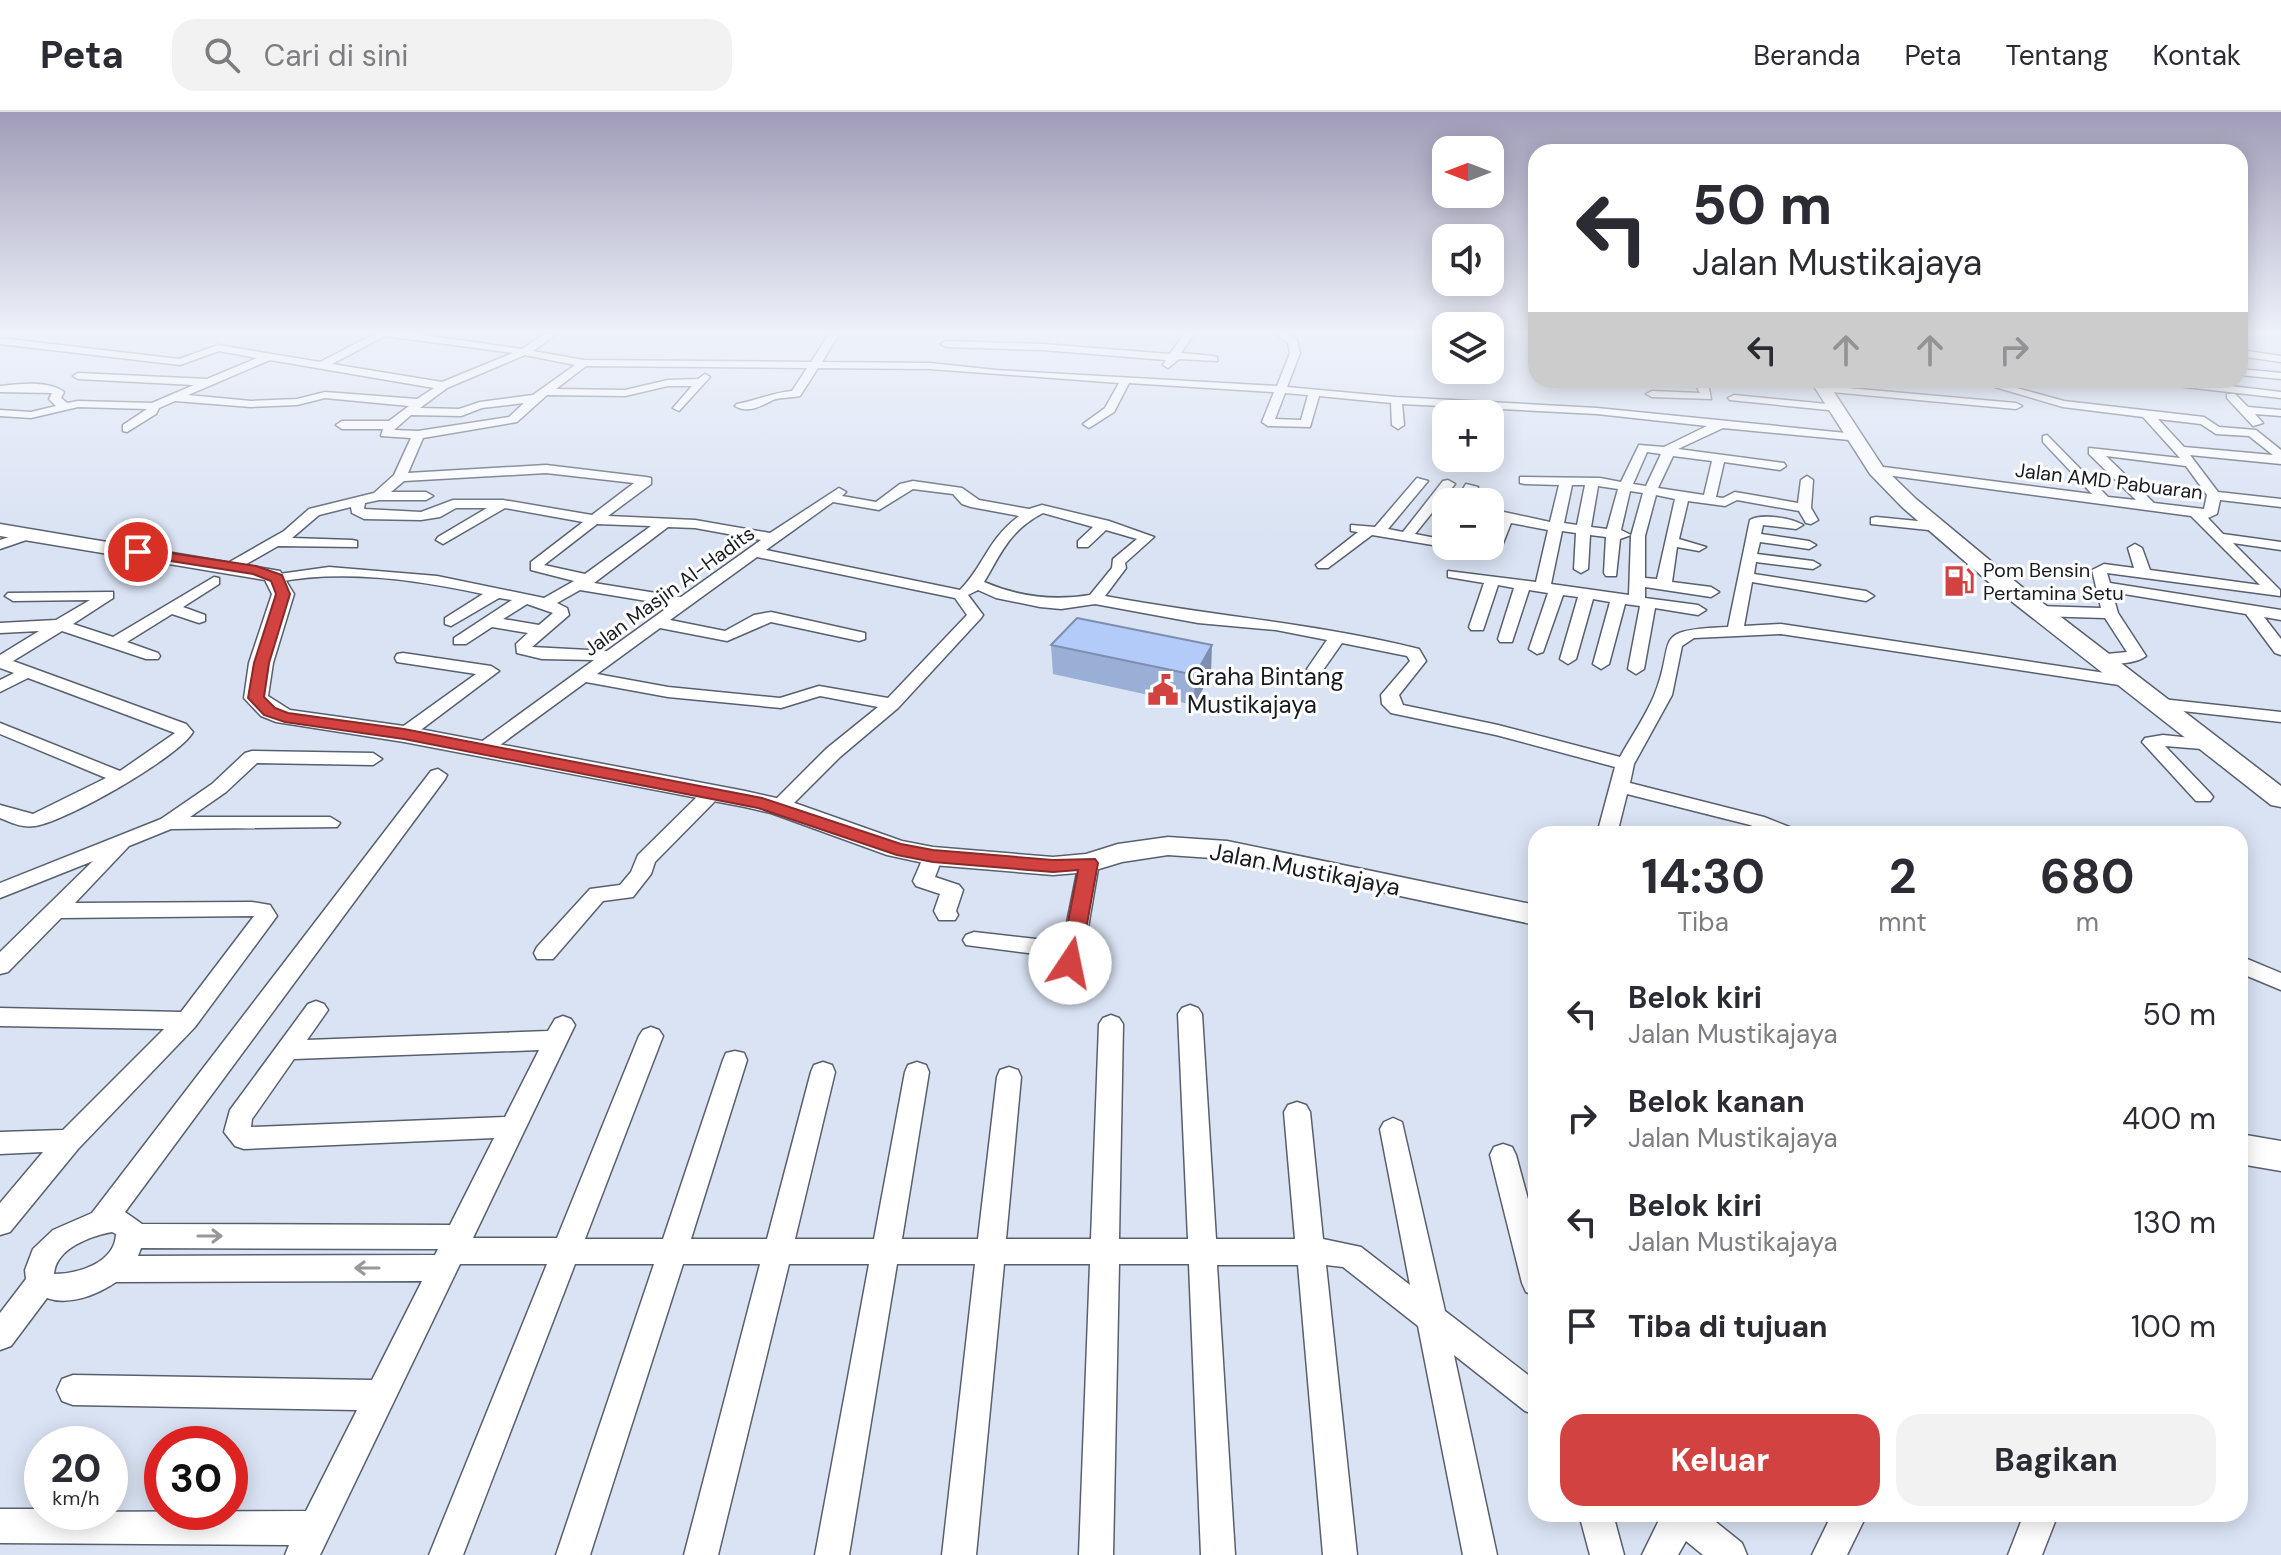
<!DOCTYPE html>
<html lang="id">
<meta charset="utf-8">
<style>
body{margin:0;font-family:"DM Sans",sans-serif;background:#f2f2f3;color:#2b2b33;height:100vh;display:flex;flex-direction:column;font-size:30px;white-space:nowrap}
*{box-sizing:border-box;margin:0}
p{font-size:26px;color:#7c7c81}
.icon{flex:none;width:44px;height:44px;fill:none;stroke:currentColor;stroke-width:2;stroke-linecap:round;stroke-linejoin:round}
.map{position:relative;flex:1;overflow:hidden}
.panel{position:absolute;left:1528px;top:714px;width:720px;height:696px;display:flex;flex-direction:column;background:#fff;border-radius:24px;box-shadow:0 4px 20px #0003}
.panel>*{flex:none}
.guide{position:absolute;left:1528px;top:32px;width:720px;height:244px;border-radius:24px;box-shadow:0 4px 20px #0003;background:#fff;color:#2b2b33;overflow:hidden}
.needle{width:52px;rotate:270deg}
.fabs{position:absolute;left:1432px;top:24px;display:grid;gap:16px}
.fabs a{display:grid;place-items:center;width:72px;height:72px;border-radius:16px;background:#fff;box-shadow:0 4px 20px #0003;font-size:40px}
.speed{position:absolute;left:24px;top:1314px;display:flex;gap:16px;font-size:40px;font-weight:700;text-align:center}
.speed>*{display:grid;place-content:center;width:104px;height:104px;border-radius:50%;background:#fff;box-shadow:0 4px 20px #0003;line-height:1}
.speed small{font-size:20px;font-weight:400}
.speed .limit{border:12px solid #d22;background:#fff;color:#111}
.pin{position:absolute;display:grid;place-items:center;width:68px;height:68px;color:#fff;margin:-34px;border:4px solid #fff;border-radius:50%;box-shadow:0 2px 8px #0007}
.me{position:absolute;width:88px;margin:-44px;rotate:11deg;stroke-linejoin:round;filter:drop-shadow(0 0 6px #0008)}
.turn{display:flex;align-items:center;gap:28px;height:168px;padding:0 32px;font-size:36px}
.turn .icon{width:104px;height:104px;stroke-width:2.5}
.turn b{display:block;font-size:56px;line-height:68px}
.lanes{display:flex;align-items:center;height:76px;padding:0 32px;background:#0003;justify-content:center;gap:40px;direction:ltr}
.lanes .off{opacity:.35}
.eta{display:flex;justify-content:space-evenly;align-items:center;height:136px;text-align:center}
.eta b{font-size:48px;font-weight:700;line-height:56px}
.button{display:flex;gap:16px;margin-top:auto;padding:16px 32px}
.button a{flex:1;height:92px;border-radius:24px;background:#d14241;color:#fff;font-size:32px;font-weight:700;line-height:92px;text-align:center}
.button a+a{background:#f2f2f3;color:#2b2b33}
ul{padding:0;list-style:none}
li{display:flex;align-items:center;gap:24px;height:104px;padding:0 32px}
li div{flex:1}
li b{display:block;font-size:30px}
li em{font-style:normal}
header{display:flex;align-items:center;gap:48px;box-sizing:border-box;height:112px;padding:0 40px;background:#fff;border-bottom:2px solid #e1e1e2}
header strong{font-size:38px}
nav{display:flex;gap:44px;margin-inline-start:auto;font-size:28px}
.search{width:560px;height:72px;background:#f2f2f3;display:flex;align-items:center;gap:20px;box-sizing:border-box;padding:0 28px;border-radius:24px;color:#7c7c81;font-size:30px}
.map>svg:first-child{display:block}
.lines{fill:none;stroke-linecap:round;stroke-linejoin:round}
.minor-casing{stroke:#58606e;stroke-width:3}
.secondary-casing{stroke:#58606e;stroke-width:3}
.minor{fill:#fff;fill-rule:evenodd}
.secondary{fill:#fff;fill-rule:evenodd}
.wall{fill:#9aafd6}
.shaded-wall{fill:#7d8eae}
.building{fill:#b3cbf9;stroke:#7d8eae;stroke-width:2}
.oneway{stroke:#97989b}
.route{fill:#d14241;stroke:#882b2a;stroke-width:2}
.labels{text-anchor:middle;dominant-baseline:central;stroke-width:6;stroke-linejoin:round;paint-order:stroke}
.far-street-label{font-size:20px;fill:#181b21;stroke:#fff}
.far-poi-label{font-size:20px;fill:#181b21;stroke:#fff;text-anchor:start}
.poi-label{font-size:24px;fill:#181b21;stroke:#fff;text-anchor:start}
.street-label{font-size:24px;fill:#181b21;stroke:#fff}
</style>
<header>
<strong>Peta</strong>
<div class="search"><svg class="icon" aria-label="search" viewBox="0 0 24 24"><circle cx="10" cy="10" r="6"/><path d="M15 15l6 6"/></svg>Cari di sini</div>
<nav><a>Beranda</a><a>Peta</a><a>Tentang</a><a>Kontak</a></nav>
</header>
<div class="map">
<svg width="2281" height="1443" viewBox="0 0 2281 1443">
<rect width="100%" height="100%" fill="#dae3f4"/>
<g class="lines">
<defs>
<path id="minor" d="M374,222H417L522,237L545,222H557L533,239L584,248L811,250L829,222H839L822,250L930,251L996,258L1277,274L1290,241L1288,231L1274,222H1287L1297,228L1300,241L1287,275L1396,285L1597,296L1856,322L1860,323V329L1723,316L1678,337L1784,351L1786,354L1780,358L1724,350L1716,385L1723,386L1735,380L1798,391L1801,368L1807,364L1813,368L1811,396L1818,408L1811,412L1806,411L1799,399L1737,388L1725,394L1688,389L1679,427L1706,435L1699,439L1677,435L1672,470L1711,475L1719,480L1711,485L1645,475V486L1698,493L1706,498L1698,503L1655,496L1644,557L1636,562L1628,557L1640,494L1625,492L1609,552L1601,557L1593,552L1610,490L1593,487L1576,547L1568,552L1560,547L1578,485L1563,483L1543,540L1537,542L1529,537L1548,481L1529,478L1512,530H1500L1498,527L1514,476L1498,473L1483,518H1471L1469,515L1484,471L1448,465V459L1536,470L1548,418L1511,411L1500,439L1493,443L1372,423L1328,456H1318L1316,453L1358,420L1351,419V413L1375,415L1417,366L1428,369L1388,417L1403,420L1443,369L1448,368L1455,372L1415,422L1446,428V434H1490L1498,408L1490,405V397L1550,410L1559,373L1525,372L1520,371V365L1600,366L1621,370L1639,333L1664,335L1707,314L1597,302L1402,292L1404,313L1398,317L1392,313L1391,291L1319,284L1310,315L1268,314L1262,310L1274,280L1129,271L1114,300L1089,316L1083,312L1105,296L1119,271L930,257L818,256L800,284C792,286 780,285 773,288C761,294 748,302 735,294L737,292C757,288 772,281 792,279L807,256L586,254L556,277L625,278L668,268L698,267L705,262L710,265L679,299L673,296L692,274H668L625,284L547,283L517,310L423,326L408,361L546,353L646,365L651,366V372L608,404L695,408L770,421L839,376L846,380L842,384L876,390L900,372L913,369L962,376L979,388L1029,397L1042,393L1109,409L1154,425L1125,451L1126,456L1105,484C1210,504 1316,511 1419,537L1426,549L1399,583L1403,593L1498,613L1620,645C1631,625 1645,605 1654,584C1678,527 1647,518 1728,515L1750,408C1761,401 1792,406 1803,413L1796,417L1763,413L1761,422L1809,429L1816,433L1809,437L1760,430L1757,442L1813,449L1820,453L1813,457L1756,450L1754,462L1866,479L1874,484L1866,489L1752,470L1744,514L1781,512L2132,565L2140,570L2132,575L1781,522L1694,526L1682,534L1672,583L1634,652L1630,671L1764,705L1797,718L1800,722H1772L1750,713L1627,682L1617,722H1597L1615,655L1496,623L1391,601L1382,592L1381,583L1410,549L1407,544L1342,531L1321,561L1315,562L1307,557L1327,528L1276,518L1198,511L1095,492L1061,497L1040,495L996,486L978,478L968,483L983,503L981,506L898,596L840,645L786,699L779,701L769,695L772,691L826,637L878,595L820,584L781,596L668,585L586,570L489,641L483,642L474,637L477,633L594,548L542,547L517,541L516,532L528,521L492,515L466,532H454V526L512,488L499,486L451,514L445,512V506L483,482C417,468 344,457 277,470L270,466L272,463L329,455L437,464L544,486L574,469L531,458V450L583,410L505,396L443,432L436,428L438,425L487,396H456L440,405L421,408L364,407L352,401L351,395L319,403L292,426L352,428L357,429V435L278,434L236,458H226V452L284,419L309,397L374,381L394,363L411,326L381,324L383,317H342L336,313L342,309H389L409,294L325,286L297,293L251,295L175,289L159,296L156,302L127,320L123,319V313L147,297L78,295L31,306L0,304V298L31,300L56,294L49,287L52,281L0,280V274C19,272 48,268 64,280L61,286L67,291L78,289L152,291L194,273L78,267L73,264L78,261L207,267L257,246L219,239L180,253L0,232V226L179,247L218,233L320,250ZM385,224L513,241L442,270L332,252ZM525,243L575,253L533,283L480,290L459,297L420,296L447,276ZM270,248L434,276L417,287L325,280L297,287L251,289L188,283ZM1285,281L1308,283L1301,308L1275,307ZM524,291L509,305L418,319L394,318L411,303L461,304L482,296ZM1647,340L1661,342L1646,374L1633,372ZM1673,344L1712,349L1704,383L1658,376ZM546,361L634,371L592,403L503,388H453L421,400L364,397L365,391L379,388H426L433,384L426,380H391L404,369ZM1572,373H1585L1577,413L1564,411ZM1598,374L1618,377L1607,417L1591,415ZM913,377L953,382L962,392L971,395L1019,404C987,428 984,454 960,478L766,438L833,390L879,398ZM1630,379L1643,381L1631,424L1629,483L1551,472L1562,419L1576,421L1574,457L1581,461L1588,457L1590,423L1606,425L1604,461L1606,464H1616L1620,427L1631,423L1621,418ZM1656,383L1675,387L1657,467L1645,466V424ZM1043,401L1093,415L1078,429V435H1088L1106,418L1137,427L1113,447L1112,456L1090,483C1053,489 1019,485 984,470C1002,440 1009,419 1043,401ZM597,412L651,414L585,462L544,453ZM668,415L695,416L761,428L681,485L594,471ZM757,445L955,486L967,503L888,586L819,574L780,586L668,575L597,562L660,516L727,529L771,510L859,529L865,527V521L771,500L754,503L725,519L670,508ZM580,478L671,493L607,539L532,535L569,503L567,496L557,491ZM527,492L553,501L539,513L503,507Z
M1184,222H1194L1181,241L1213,244L1217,245V249L1179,247L1168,256L1163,253L1166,248L1043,238L946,235L941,232L946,229L1043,232L1170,242Z
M2240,238L2281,244V250L2240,244Z
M2240,257L2281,261V267L2240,263Z
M1693,268L1708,271L1711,287L1652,285L1646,282L1652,279L1700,281Z
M1971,268H1988L2064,289L2204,305L2219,315L2256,318L2281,338V352L2190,343L2218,380L2281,387V395L2220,388L2217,402L2208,406L2223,422L2281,430V438L2233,431L2280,478V484L2107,461L2110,471L2281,498V508L2264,505L2281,527V543L2275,541L2246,502L2112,480L2118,501L2146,544C2136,552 2111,553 2097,551L2095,547L2097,543L2127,540L2105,506L2038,504L2030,499L2038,494L2101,496L2092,458L2104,452L2134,456L2128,436L2135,432L2142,436L2150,458L2260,473L2191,404L1871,361V355L1876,354L2092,382L2043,330V324L2047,323L2108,385L2136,388L2089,342V336L2180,346L2143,305L2063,295ZM2158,307L2201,312L2216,322L2249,324L2273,343L2184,335ZM2106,344L2186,354L2207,383L2204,397L2154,391Z
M2146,268H2180L2281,280V286L2151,271Z
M1825,274L2016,291L2022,294L2016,297L1821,279L1819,277Z
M2227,282H2235L2248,295L2281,298V304L2255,302L2263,311L2253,314L2227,286Z
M1734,283L1838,293L1844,296L1838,299L1730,288L1728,286Z
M1466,372L1478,375L1469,390H1455Z
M1876,405L1938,411L1945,415L1938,419L1871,412V406Z
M30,418L37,422L35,425L0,437V428Z
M214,465L219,466V472L183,495L205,503V509L199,511L172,502L127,530L158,541L160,544L158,547H146L62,519L13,549L186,612L193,620C179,645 65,710 35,714C22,716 12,711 0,706V693L33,702L106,666L0,622V611L120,659L175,621L28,566L0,580V568L14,561L0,556V543L39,519L0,521V511L56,508L90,488L13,489L5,484L8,481L113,480V486L73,512L113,525Z
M403,541L491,554L499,559L410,626H398L395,622L398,618L476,562L397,550L395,546L397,542Z
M2162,587L2281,600V610L2156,596L2153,592L2156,588Z
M2163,623L2220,629L2223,633L2220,637L2214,638L2165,634L2210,681L2213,685L2210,689H2196L2142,630L2145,626Z
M252,639L373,641L382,647L373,653L257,651L226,680L190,705H330L340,711L337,715L171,717L129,734L75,791L252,790L270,793L277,804L195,915L78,1037L10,1120L0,1123V1091L43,1040L0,1042V1020L63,1018L164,917L0,914V896L181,900L254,804L61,806L8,860L0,862V840L93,749L0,786V771L161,707L212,672L245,641Z
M438,657L447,663L445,667L125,1100L142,1112L450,1113L494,1026L244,1037L235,1034L224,1020L230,998L308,892L316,889L324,892L328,898L307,928L548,919L555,907L563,904L571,907L575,913L473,1126H557L639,924L643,918L651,915L659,918L663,924L585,1127H663L723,948L726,941L735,939L744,941L747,948L691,1127H767L811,960L814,953L823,950L832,953L835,960L795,1127H874L905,960L908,953L917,950L926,953L929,960L902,1127H978L997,965L1000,958L1009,955L1018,958L1021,965L1006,1127H1091L1099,912L1103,906L1111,903L1119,906L1123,912L1119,1127H1188L1178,902L1182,896L1190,893L1198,896L1202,902L1216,1127H1295L1284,1000L1288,993L1297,990L1306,993L1310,1000L1323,1127L1361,1135L1410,1173L1380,1017L1384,1010L1393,1006L1402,1010L1445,1199L1536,1269V1303L1525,1299L1454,1243L1497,1443H1463L1418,1214L1343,1155L1326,1153L1357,1443H1323L1298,1153H1217L1235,1443H1201L1189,1152H1119L1113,1443H1079L1090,1152H1004L976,1443H942L975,1152H897L849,1443H815L869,1152H789L718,1443H684L760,1152H683L590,1443H556L654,1152H575L463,1443H429L547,1152H460L320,1443H285L289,1433L0,1431V1397H42V1400L306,1399L357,1298L73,1293L62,1289L57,1278L62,1267L73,1263L372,1268L422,1169L116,1170C97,1183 69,1194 47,1186L11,1234L0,1238V1201L26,1167L25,1158L33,1137L53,1118L92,1101L431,659ZM539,938L505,1005L251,1015L252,1007L294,947ZM112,1120L116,1122C115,1151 78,1162 54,1162C56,1136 91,1124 112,1120ZM141,1136L438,1137L435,1143L138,1144Z
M712,675L719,677L722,681L719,685L655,750L651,762L633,785L603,789L553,847H537L534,841L537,835L590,777L620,773L631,760L638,743L705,677Z
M933,737L943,744L935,765L959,773L963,778L956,799L958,803L955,808H939L934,799L940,782L916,774L913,769L926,739Z
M1089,744L1099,751L1084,839L1078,857H1062L1060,845L966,833L963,828L966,823L974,820L1063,830L1079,751Z
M2240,844L2281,861V878L2240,861Z
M1503,1032L1512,1035L1516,1043L1536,1117V1184L1526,1180L1522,1171L1490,1043L1494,1035Z
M1579,1402H1613L1624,1443H1590Z
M1662,1402H1706L1742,1431L1747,1443H1703L1686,1429L1678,1443H1642Z
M1832,1402H1867L1847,1443H1812Z
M2024,1402H2058L2042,1443H2008Z"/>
<path id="secondary" d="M1810,268H1826L1883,355L1916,387L2022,475L2281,674V695L2271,693L2006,485L1902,395L1870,362Z
M0,412L280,459L294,482L273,551L268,584L290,598L404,614L745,679L789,689L902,729L933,735L1053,745L1086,742L1118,732L1168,725L1227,729L1536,793V813L1227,747L1168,743L1122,750L1089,760L1053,763L933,753L887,743L771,701L745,695L404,630L276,610L261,604L244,586L249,551L272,482L265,468L0,424Z
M2240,1022L2281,1029V1059L2240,1052Z"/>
</defs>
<use href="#minor" class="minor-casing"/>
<use href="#secondary" class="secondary-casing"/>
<use href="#minor" class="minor"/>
<use href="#secondary" class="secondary"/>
</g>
<path class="wall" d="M1051,533L1211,562L1194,593L1053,562Z"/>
<path class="shaded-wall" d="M1212,533L1211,562L1194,593L1195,563Z"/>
<path class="building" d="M1077,506L1212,533L1195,563L1051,533Z"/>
<defs><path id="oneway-shaft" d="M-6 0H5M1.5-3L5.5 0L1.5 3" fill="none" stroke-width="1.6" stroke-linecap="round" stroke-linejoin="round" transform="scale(2)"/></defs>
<g class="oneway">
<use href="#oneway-shaft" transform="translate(210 1124)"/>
<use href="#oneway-shaft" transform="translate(367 1156) rotate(-180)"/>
</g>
<linearGradient id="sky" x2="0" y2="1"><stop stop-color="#a09cb8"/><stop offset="0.52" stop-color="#eef2fa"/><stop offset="1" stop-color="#eef2fa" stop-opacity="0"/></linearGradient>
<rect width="2281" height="424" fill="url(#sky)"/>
<path class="route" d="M138,436L256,454L282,463L290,482L269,551L264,585L275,596L288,601L404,617L762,686L901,732L933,738L1053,748L1095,747L1098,751L1080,851L1077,856H1063L1060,851L1078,758L1053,760L933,750L897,743L758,696L404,627L285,610L264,603L248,586L254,551L276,482L271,469L253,462L133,443L131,440Z"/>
<defs>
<symbol id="fuel-bare" viewBox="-9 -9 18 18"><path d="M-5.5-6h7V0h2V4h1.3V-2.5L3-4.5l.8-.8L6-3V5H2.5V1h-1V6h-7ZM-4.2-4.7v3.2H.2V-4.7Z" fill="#d14241" stroke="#fff" stroke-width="2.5" paint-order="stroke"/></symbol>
<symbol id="civic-bare" viewBox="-9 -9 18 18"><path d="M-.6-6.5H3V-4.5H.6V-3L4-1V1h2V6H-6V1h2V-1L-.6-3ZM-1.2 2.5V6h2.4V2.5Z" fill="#d14241" stroke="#fff" stroke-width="2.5" paint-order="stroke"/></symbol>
</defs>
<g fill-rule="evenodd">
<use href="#fuel-bare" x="1937" y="447" width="44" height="44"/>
<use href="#civic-bare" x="1141" y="556" width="44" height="44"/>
</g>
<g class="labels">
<g class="far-street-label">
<text transform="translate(2109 369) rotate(7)">Jalan AMD Pabuaran</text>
<text transform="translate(669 479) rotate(-36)">Jalan Masjin Al-Hadits</text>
</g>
<g class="far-poi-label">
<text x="1983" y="458">Pom Bensin<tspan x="1983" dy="23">Pertamina Setu</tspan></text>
</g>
<g class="poi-label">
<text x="1187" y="564">Graha Bintang<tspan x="1187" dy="28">Mustikajaya</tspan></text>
</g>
<g class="street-label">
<text transform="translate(1305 757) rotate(11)">Jalan Mustikajaya</text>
</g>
</g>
</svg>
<div class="fabs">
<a><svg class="needle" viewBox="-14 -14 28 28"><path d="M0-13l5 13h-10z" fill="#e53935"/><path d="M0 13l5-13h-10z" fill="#7c7c81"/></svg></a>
<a><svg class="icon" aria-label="sound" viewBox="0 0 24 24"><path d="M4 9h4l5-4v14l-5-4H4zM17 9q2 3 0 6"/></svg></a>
<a><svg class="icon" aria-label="layers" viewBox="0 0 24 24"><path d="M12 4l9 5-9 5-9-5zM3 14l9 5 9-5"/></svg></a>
<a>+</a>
<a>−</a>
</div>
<div class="speed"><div>20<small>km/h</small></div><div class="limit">30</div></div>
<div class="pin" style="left:138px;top:440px;background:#d93025"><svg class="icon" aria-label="arrive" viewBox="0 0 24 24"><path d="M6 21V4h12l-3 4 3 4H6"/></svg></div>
<svg class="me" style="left:1070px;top:851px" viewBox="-20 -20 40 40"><circle r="19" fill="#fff"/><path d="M0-13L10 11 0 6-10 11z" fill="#d14241"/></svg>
<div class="guide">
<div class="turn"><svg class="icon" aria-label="left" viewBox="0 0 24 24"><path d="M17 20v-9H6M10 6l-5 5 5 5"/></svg><div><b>50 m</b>Jalan Mustikajaya</div></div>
<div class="lanes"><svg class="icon" aria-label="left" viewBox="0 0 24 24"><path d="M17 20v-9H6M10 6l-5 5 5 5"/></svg><svg class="icon off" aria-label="ahead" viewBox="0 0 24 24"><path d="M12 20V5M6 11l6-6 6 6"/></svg><svg class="icon off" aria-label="ahead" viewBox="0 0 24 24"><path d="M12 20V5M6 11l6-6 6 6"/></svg><svg class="icon off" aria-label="right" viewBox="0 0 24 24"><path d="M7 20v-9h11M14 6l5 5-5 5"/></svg></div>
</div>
<section class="panel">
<div class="eta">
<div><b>14:30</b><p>Tiba</p></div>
<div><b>2</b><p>mnt</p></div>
<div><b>680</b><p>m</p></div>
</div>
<ul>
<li><svg class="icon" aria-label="left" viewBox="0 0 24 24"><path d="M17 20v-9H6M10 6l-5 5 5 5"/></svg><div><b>Belok kiri</b><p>Jalan Mustikajaya</p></div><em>50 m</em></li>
<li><svg class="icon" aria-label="right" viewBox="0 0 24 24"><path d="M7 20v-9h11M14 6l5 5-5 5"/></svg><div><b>Belok kanan</b><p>Jalan Mustikajaya</p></div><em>400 m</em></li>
<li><svg class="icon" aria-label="left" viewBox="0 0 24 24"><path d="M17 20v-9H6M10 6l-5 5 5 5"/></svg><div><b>Belok kiri</b><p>Jalan Mustikajaya</p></div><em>130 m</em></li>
<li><svg class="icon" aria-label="arrive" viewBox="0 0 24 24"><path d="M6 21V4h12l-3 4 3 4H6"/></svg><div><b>Tiba di tujuan</b></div><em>100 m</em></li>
</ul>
<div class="button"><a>Keluar</a><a>Bagikan</a></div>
</section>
</div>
